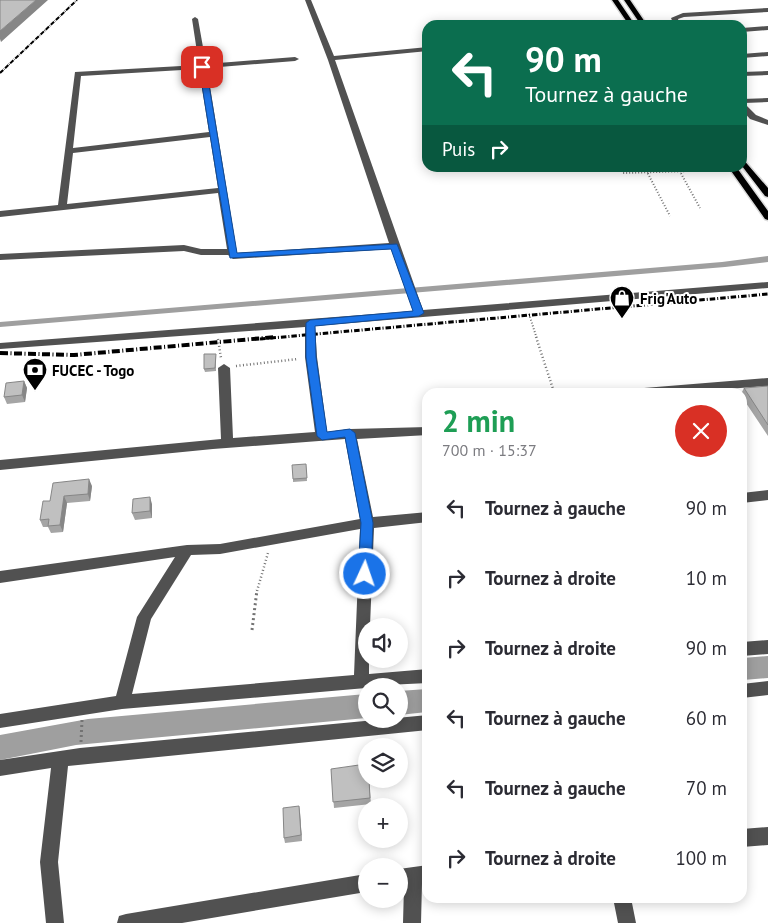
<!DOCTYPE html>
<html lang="fr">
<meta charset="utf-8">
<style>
body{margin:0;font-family:"PT Sans",sans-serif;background:#f7f7f7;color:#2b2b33;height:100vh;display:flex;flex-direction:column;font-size:19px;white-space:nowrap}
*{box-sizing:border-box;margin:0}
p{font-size:16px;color:#7c7c81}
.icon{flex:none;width:28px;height:28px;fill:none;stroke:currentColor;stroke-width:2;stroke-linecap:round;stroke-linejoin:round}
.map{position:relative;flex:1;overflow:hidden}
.details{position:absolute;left:422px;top:388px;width:325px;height:515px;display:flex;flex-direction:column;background:#fff;border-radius:15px;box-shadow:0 2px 12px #0003}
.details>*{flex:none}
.top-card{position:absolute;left:422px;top:20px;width:325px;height:152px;border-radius:15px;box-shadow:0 2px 12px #0003;background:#0b6e4f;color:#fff;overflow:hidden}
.buttons{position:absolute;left:358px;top:618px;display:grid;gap:10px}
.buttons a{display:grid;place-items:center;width:50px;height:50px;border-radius:50%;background:#fff;box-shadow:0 2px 12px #0003;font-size:25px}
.pin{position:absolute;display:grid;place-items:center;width:42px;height:42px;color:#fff;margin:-21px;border-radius:10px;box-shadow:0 2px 8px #0006}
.me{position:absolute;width:55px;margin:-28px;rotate:3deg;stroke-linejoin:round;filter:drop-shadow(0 0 4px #0008)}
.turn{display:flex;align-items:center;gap:18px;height:105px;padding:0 20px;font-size:22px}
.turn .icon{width:65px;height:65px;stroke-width:2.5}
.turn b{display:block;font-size:35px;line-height:42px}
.then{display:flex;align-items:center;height:48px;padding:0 20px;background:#0003;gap:10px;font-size:19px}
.round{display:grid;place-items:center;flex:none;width:52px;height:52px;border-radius:26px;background:#f7f7f7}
.headline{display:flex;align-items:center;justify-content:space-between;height:85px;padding:0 20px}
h1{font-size:30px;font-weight:700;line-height:38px;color:#1e9e55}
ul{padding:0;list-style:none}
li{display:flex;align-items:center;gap:15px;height:70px;padding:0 20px}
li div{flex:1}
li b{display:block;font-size:19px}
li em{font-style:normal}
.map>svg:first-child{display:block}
.water{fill:#9f9f9f}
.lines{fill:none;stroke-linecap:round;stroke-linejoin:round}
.major-casing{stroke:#dbdbdb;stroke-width:3}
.path-far2{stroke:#737373;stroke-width:2;stroke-dasharray:1 2;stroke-linecap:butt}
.path-far1{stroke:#737373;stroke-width:2.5;stroke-dasharray:1 2.5;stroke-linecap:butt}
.path{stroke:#737373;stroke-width:3;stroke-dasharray:2 3;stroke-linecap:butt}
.minor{fill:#515151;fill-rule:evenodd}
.major{fill:#000;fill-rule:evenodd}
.rail-far2{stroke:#000;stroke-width:2;stroke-dasharray:4.5 1 0.5 1;stroke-linecap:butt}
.rail-far1{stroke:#000;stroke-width:3;stroke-dasharray:5.5 2 1 2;stroke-linecap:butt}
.rail{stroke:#000;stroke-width:4;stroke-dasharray:8 2.5 1 2.5;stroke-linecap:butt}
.wall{fill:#a5a5a5}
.shaded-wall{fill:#868686}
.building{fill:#c0c0c0;stroke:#868686}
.route{fill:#1a73e8;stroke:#114b97}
.labels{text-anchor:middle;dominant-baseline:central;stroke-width:4;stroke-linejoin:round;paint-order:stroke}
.poi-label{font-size:15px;font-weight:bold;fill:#000;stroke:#fff;text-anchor:start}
</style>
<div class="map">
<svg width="768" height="923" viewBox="0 0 768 923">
<rect width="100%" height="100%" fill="#fff"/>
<path class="water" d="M768,256V262L725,267L0,327V322L722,262Z
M768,656V678L743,680V658Z
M427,689V712L399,715V691Z
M366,694V718L76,745L0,760V735L88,719Z"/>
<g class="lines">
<defs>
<path id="major" d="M612,0H618L635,25H629Z
M624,0H630L647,25H641Z
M742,158L768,188V197L765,196L742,166Z
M729,168H737L768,211V220L765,219Z"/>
</defs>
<use href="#major" class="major-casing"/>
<path class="path-far2" d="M620,168L623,173L723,170
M645,168L670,216
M678,168L700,208
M529,314L537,339"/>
<path class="path-far1" d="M536,337L554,392
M218,339L221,358
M236,366L298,359
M257,591L268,553"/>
<path class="path" d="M252,630L257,590
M81,742L82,720"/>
<path class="minor" d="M305,0H311L334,56L428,47V51L335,60L423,310L768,282V288L315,326L317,357L327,432L350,429L428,427V435L357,439L373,517L428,512V522L374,528L370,626H366V659H369V674L428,669V683L366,686V688L122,709L0,728V714L116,696L137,617L175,557L0,583V571L187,545L220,544L360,519L345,439L213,449L0,470V460L221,439L218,368L224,364L230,368L233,438L315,432L305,357V327L0,349V343L413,311L391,249L233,259L228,255H201L184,251L0,260V254L184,245L201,249H227L218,193L0,217V211L58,205L75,72L199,65L192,19L195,17L198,19L206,64L295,57L299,59L295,61L207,68L237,253L389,243L328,60ZM199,69L209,132L73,148L81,76ZM210,137L218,188L67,204L73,153ZM360,529L354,675L132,694L151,619L191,555L220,554Z
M768,8V12L684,17L678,19L680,25H674L671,18L683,13Z
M768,26V30L742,32V28Z
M768,52V56L742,58V54Z
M768,71V75L742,76V72Z
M768,98V102L744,103L756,115L768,120V125L750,119L742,110V99Z
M768,378V386L686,392H638L644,388Z
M768,490V500L742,503V493Z
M768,640V654L742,656V642Z
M768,681V695L742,698V684Z
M428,715V730L68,766L58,862L64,923H46L40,862L51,768L0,776V760L80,748Z
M768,827V845L742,847V829Z
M428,865V883L422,884L421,923H403L404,886L399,887V869Z
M366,874V892L182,923H117L119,916L126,914Z
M613,898H631L636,923H618Z"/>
<use href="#major" class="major"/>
<path class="rail-far2" d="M0,73L77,0"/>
<path class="rail-far1" d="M260,339L768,294"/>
<path class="rail" d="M0,353L74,355L275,337"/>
</g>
<path class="wall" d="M216,354V371L205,372L204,369Z
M24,381L27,388L25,402L7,404L4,397Z
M768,386V436L742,397V392L744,388Z
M306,464L307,481L293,482V479Z
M92,486L90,501L67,503L63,532L51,533L48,527H43L40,520L50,501Z
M152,504V518L135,520L132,513Z
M331,769L369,779L371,804L334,808Z
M299,806L302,841L285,843L284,838Z"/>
<path class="shaded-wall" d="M36,0H48L1,42L0,39V31Z
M24,381L27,388L25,402L22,395Z
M89,479L92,486L90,501L88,494Z
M64,496L67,503L63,532L60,525Z
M150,497L152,504V518L150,511Z
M299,806L300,812L302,841L301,835Z"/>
<path class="building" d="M0,0H36L0,31Z
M204,354H216L215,368L204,369Z
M24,381L22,395L4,397L6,383Z
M768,386V425L744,388Z
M707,390L709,392H686Z
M306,464L307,478L293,479L292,465Z
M89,479L88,494L64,496L60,525L48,526L49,519L40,520L43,501H50L53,483Z
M150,497V511L132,513L133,499Z
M366,764V779H369L370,798L333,802L331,769Z
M299,806L301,835L284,838L283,808Z"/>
<path class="route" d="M202,65L206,67L237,253L397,244L424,313L419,316L315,326L316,357L327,432L350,429L355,433L373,523L371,574L365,580L358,574L361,523L345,437L322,440L317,436L306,357V323L310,320L413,311L391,249L230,258L199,67Z"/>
<defs>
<symbol id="shop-pin" viewBox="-11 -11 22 30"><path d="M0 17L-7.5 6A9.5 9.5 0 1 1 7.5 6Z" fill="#000" stroke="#fff"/><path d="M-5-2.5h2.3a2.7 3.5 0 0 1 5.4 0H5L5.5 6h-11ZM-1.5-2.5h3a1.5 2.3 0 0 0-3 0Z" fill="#fff"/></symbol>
<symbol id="bank-pin" viewBox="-11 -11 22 30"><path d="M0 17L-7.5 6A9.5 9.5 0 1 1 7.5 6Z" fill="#000" stroke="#fff"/><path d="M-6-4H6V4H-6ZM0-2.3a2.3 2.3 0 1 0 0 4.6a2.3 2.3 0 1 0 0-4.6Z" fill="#fff"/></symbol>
</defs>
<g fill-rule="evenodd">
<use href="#shop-pin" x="608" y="284" width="28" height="38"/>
<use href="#bank-pin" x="21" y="356" width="28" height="38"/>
</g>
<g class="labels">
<g class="poi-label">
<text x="640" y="298">Frig'Auto</text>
<text x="52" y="370">FUCEC - Togo</text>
</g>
</g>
</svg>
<div class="buttons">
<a><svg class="icon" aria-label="sound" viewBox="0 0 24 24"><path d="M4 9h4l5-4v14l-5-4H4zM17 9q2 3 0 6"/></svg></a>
<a><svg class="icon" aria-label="search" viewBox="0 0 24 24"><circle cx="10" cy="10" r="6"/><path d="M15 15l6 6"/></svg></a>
<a><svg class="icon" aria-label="layers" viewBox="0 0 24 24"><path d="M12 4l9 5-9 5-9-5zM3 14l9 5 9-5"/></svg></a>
<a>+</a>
<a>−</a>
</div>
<div class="pin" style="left:202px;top:67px;background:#d93025"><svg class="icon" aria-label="arrive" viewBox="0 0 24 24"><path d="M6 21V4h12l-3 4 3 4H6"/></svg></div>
<svg class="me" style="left:365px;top:574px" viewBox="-20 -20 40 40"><circle r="17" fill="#1a73e8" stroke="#fff" stroke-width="3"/><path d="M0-11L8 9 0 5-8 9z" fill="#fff"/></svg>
<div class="top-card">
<div class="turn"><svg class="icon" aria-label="left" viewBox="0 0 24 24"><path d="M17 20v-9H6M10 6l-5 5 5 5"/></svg><div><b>90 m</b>Tournez à gauche</div></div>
<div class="then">Puis<svg class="icon" aria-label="right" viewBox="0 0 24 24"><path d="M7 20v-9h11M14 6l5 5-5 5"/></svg></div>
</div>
<section class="details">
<div class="headline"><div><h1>2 min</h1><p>700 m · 15:37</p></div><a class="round" style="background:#d93025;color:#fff"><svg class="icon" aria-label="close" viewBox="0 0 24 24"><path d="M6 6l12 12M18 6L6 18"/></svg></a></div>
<ul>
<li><svg class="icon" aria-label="left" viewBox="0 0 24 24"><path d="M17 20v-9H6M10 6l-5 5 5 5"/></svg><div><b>Tournez à gauche</b></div><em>90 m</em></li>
<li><svg class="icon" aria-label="right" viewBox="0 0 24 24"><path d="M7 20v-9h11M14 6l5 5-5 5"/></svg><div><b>Tournez à droite</b></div><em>10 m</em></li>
<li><svg class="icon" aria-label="right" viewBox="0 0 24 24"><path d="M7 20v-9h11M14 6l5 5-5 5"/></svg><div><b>Tournez à droite</b></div><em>90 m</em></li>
<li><svg class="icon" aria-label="left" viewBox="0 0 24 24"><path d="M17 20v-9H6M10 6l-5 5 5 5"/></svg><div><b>Tournez à gauche</b></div><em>60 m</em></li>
<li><svg class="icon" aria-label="left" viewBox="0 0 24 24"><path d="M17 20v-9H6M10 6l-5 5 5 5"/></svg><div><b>Tournez à gauche</b></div><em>70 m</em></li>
<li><svg class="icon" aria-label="right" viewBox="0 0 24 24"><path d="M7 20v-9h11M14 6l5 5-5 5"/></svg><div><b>Tournez à droite</b></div><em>100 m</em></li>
</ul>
</section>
</div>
